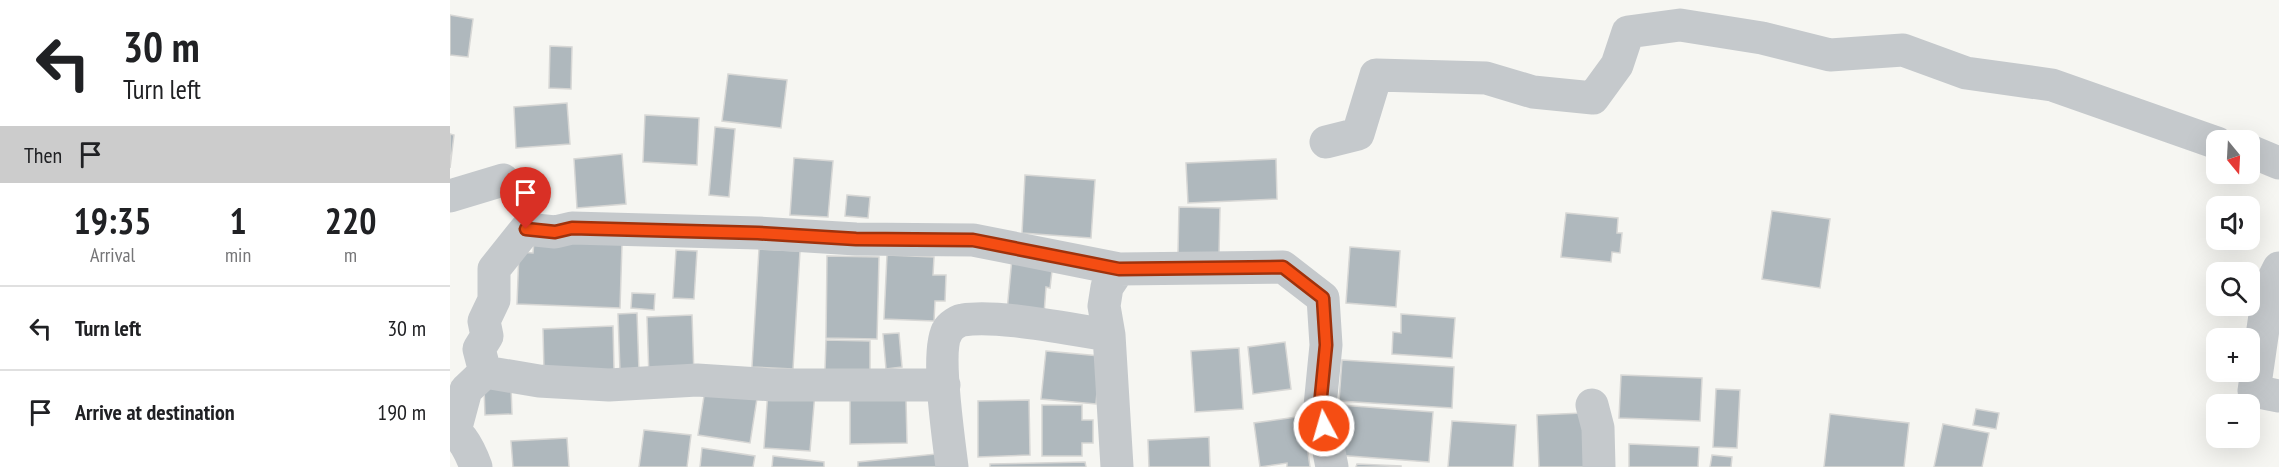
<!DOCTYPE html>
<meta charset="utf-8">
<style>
body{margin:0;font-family:"PT Sans Narrow",sans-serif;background:#f6f6f6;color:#202124;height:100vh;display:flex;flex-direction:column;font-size:22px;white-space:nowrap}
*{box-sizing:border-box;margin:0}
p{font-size:20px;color:#757577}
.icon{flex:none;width:33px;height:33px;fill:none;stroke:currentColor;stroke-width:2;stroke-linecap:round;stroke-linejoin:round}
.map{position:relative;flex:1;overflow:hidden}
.panel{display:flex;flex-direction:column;background:#fff;width:450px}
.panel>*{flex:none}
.guide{background:#fff;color:#202124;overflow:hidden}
.needle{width:39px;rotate:162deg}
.controls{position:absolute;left:1756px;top:130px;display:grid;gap:12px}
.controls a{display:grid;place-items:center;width:54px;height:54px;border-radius:12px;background:#fff;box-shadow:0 6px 24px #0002;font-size:30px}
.pin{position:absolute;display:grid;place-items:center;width:51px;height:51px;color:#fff;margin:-62px -26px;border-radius:50% 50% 50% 0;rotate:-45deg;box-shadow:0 0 6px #0007}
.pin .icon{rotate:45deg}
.me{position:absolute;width:66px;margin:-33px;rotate:354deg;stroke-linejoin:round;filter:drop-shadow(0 0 4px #0008)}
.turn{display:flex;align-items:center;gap:21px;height:126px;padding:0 24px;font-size:27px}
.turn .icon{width:78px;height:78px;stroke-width:2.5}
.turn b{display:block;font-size:42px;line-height:51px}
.then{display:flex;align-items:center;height:57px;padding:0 24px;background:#0003;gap:12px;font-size:22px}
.eta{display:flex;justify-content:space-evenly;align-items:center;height:102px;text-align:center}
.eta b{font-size:36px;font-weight:700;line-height:42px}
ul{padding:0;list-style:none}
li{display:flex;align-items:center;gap:18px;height:84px;padding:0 24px;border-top:2px solid #e0e0e0}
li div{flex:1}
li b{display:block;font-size:22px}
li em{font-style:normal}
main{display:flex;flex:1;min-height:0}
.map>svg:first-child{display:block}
.building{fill:#afb8bd;stroke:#d7d7d5;stroke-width:1.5}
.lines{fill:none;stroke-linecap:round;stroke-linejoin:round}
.minor{stroke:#c5c9cc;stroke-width:33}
.route-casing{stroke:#9f320c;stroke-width:15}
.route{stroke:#f54d13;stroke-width:10}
</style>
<main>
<section class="panel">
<div class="guide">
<div class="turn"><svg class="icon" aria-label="left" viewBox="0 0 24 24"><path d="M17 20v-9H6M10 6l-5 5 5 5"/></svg><div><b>30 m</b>Turn left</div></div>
<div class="then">Then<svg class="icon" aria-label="arrive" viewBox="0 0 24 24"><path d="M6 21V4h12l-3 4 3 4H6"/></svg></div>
</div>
<div class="eta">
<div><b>19:35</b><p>Arrival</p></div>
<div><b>1</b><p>min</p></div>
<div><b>220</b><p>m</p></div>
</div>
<ul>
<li><svg class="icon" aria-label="left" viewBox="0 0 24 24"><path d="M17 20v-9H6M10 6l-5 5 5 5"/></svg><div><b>Turn left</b></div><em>30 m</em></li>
<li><svg class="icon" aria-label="arrive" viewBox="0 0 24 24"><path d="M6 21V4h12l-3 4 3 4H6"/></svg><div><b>Arrive at destination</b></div><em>190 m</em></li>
</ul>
</section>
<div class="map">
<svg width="1829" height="467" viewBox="0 0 1829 467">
<rect width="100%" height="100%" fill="#f6f6f2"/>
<path class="building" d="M0,15L23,19L18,57L0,55Z
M100,46L122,47L121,89L99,88Z
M278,74L337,80L331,128L272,121Z
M117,103L120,144L66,148L64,107Z
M195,115L249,118L247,165L193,162Z
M265,127L285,129L279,197L259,195Z
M0,134L4,135L0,168Z
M172,154L176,204L127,208L124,159Z
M344,158L383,161L378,217L340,215Z
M826,159L827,199L738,203L736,163Z
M575,175L645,180L641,238L572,233Z
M397,195L420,197L418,218L395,216Z
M729,207L770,208L769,254L728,253Z
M1322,211L1380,219L1370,288L1312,279Z
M1116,213L1168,218L1167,233H1172L1170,253L1162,252L1161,262L1111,257Z
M84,241L172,244L170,308L67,304L69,252L83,253Z
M900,247L950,251L946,307L896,303Z
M309,249L350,251L343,369L302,367Z
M226,250L247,251L244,299L223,298Z
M437,255L484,257L483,275H496L495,301H485L484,321L434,319Z
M377,256L429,257L427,339L376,338Z
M562,258L603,262L600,288L596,287L594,314L557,311Z
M182,293L205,294L204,310L181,308Z
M187,313L189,372H170L168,314Z
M951,314L1005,318L1002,358L942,354L943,332L951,333Z
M242,315L244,376L199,378L197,317Z
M163,326L164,370L94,372L93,329Z
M449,333L452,367L436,369L433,334Z
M376,340L420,341V371L375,370Z
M835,342L841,389L803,394L798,347Z
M789,348L793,409L745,412L741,351Z
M596,351L650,356L646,404L591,399Z
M892,360L1004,367L1002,408L889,401Z
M1171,375L1252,378L1250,421L1169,418Z
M256,383L308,392L300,443L248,435Z
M61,386L62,414L35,415L34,387Z
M1266,389L1290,390L1287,448L1263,447Z
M318,390L365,393L360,451L314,448Z
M456,399L457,443L400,444V400Z
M579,400L580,455L528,457V401Z
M592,405H632V420H643V443H632V456H592Z
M890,405L983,412L979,462L886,455Z
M1526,409L1549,413L1546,429L1523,425Z
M1133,413L1136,467H1089L1087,415Z
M1380,414L1459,423L1454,467H1374Z
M853,416L860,467H837V463L810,467L804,423Z
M1002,421L1066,425L1063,467H998Z
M1493,424L1539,433L1532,467H1484Z
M194,430L241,435L237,467H189Z
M759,437L760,467H699L698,440Z
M117,438L119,467H63L61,441Z
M1179,444L1249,447L1248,467H1179Z
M252,448L305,456L303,467H250Z
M486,454L487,467H408V462Z
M1262,455L1282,457L1281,467H1260Z
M323,456L374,462V467H322Z
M635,462L636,467H540V464Z
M907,464L951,466V467H906Z"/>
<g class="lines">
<path class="minor" d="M876,142L908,134L926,75L1036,78L1083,92L1143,98L1167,65L1178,32L1230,25L1312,38L1380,55L1453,50L1516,73L1602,85L1767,143
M1800,151L1829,163
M0,196L53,180
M1829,268L1819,288L1804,391L1829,396
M35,372L89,381L159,385L247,380L323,385H494
M1142,405L1148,428L1149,467
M0,429C12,433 22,456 26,467
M5,431L16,390L35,372L29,349L37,336L34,321L44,300V269L76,229L105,232L122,228L308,233L406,239L523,240L669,269L833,267L873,298L876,345L870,406L882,467
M502,467C499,442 485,348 498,330C500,326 509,320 513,320C548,314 622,330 659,335
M667,467L659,335L654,306L657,287L669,269"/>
</g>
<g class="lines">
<defs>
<path id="route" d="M76,229L105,232L122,228L308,233L406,239L523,240L669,269L833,267L873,298L876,345L870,406L874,426"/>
</defs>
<use href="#route" class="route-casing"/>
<use href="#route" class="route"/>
</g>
</svg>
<div class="controls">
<a><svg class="needle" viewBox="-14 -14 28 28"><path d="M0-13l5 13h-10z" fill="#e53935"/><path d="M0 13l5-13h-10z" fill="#757577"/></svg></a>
<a><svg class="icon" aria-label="sound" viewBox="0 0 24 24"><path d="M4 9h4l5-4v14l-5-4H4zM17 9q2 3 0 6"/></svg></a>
<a><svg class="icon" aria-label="search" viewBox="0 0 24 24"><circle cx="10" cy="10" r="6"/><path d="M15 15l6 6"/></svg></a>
<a>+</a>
<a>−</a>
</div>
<div class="pin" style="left:76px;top:229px;background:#d93025"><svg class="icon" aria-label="arrive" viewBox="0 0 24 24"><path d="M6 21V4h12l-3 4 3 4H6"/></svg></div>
<svg class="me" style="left:874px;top:426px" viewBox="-20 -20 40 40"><circle r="17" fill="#f54d13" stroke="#fff" stroke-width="3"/><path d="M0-11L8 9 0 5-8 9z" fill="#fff"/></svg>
</div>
</main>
